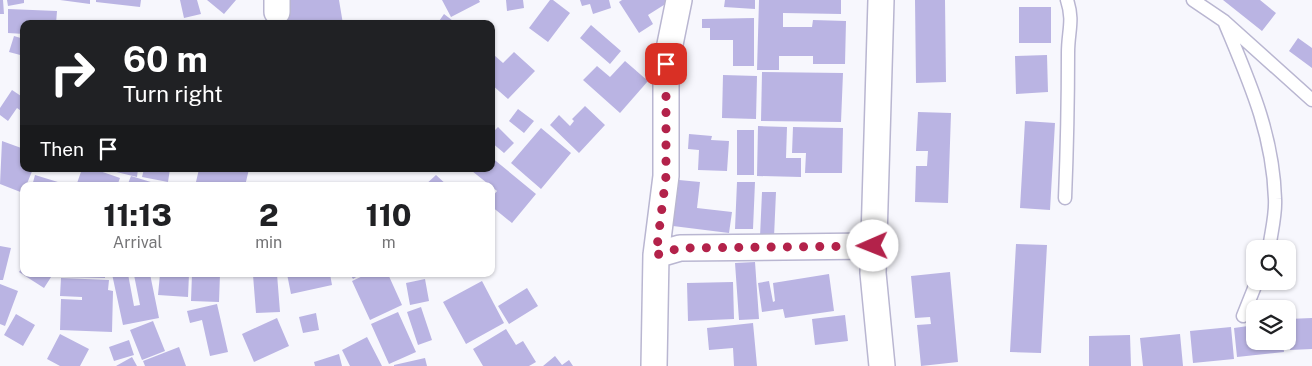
<!DOCTYPE html>
<style>
body{margin:0;font-family:"Public Sans",sans-serif;background:#f6f6f6;color:#202124;height:100vh;display:flex;flex-direction:column;font-size:19px;white-space:nowrap}
*{box-sizing:border-box;margin:0}
p{font-size:16px;color:#757577}
.icon{flex:none;width:28px;height:28px;fill:none;stroke:currentColor;stroke-width:2;stroke-linecap:round;stroke-linejoin:round}
.map{position:relative;flex:1;overflow:hidden}
.details{position:absolute;left:20px;top:182px;width:475px;height:95px;display:flex;flex-direction:column;background:#fff;border-radius:10px;box-shadow:0 1px 4px #0004}
.details>*{flex:none}
.hud{position:absolute;left:20px;top:20px;width:475px;height:152px;border-radius:10px;box-shadow:0 1px 4px #0004;background:#202124;color:#fff;overflow:hidden}
.fabs{position:absolute;left:1246px;top:240px;display:grid;gap:10px}
.fabs a{display:grid;place-items:center;width:50px;height:50px;border-radius:10px;background:#fff;box-shadow:0 1px 4px #0004;font-size:25px}
.pin{position:absolute;display:grid;place-items:center;width:42px;height:42px;color:#fff;margin:-21px;border-radius:10px;box-shadow:0 2px 8px #0006}
.me{position:absolute;width:55px;margin:-28px;rotate:269deg;stroke-linejoin:round;filter:drop-shadow(0 0 4px #0008)}
.turn{display:flex;align-items:center;gap:18px;height:105px;padding:0 20px;font-size:22px}
.turn .icon{width:65px;height:65px;stroke-width:2.5}
.turn b{display:block;font-size:35px;line-height:42px}
.then{display:flex;align-items:center;height:48px;padding:0 20px;background:#0003;gap:10px;font-size:19px}
.eta{display:flex;justify-content:space-evenly;align-items:center;height:85px;text-align:center}
.eta b{font-size:30px;font-weight:800;line-height:35px}
.map>svg:first-child{display:block}
.building{fill:#bab4e3}
.lines{fill:none;stroke-linecap:round;stroke-linejoin:round}
.service-casing{stroke:#b9b6d1;stroke-width:15}
.minor-casing{stroke:#b9b6d1;stroke-width:28}
.service{stroke:#fff;stroke-width:12}
.minor{stroke:#fff;stroke-width:25}
.route{stroke:#b3224a;stroke-width:9;stroke-dasharray:0 16.2}
</style>
<div class="map">
<svg width="1312" height="366" viewBox="0 0 1312 366">
<rect width="100%" height="100%" fill="#f7f7fd"/>
<path class="building" d="M0,0H3L4,14H0Z
M7,0H24V3L8,6Z
M60,0H90V4Z
M96,0H141L140,7L96,2Z
M180,0H197L201,14L184,18Z
M207,0H236L224,14Z
M282,0H339L343,24H331L330,20L316,24H288Z
M442,0H479L480,2L451,17Z
M506,0H523L524,8L507,11Z
M550,0H553L570,13L548,42L529,28Z
M580,0H609L611,8L593,14L590,4L582,6Z
M622,0H665L667,3L648,15L653,24L639,33L619,2Z
M725,0H755V9L724,7Z
M759,0H841V14L783,13V27H812L813,20L846,21L845,64H813V56H779V70H757Z
M915,0H945L946,82L916,83Z
M1223,0H1260L1276,13L1262,31Z
M1019,7H1051V43H1019Z
M8,9L57,11L56,24H24V34L8,33Z
M444,14L457,24H437Z
M754,18V66H733V40H710V28H702V19Z
M591,25L621,51L610,64L580,38Z
M14,36L24,39V56L9,52Z
M1298,38L1312,48V68L1289,51Z
M514,52L535,71L508,99L491,84V58L494,55L503,63Z
M1047,55L1048,92L1016,94L1015,56Z
M625,61L648,81L620,113L583,80L597,66L610,77Z
M762,72L843,73L841,122L761,121Z
M723,75L757,76L756,119L722,118Z
M12,90L24,98V113L17,108L8,121L0,115V108Z
M585,106L605,125L579,153L550,125L559,115L570,126L574,121L572,119Z
M518,109L534,121L524,133L509,121Z
M918,112L951,113L948,203L915,202L916,166H927L928,151H916Z
M1025,121L1055,123L1050,210L1020,208Z
M758,126L787,127L786,158H801V177L757,176Z
M498,127L514,143L504,153L491,142V134Z
M793,127L843,128L842,173H805L806,153H792Z
M541,128L571,153L541,189L511,163Z
M737,130H754V175H737Z
M689,134L712,136L711,140L729,141L727,171L698,170L699,150L688,149Z
M2,141L24,149V169H33L26,186H24L23,193L0,184Z
M491,157L536,194L512,223L491,206V198L497,191L472,171L473,169H491Z
M82,169H94L120,178L117,186H76Z
M104,169H138L137,177Z
M144,169H170L168,182L142,177Z
M199,169H249L245,186H214L196,182Z
M35,175L71,186H32Z
M436,175L448,186H424Z
M131,176L164,186H127Z
M679,180L700,182L697,208L732,212L729,233L673,226Z
M737,182H755L753,229H735Z
M762,192H776L774,237H760Z
M23,223H24V236L20,235Z
M1016,244L1047,245L1041,353L1010,352Z
M0,246L11,248L3,280H0Z
M755,262L759,319L739,320L735,263Z
M24,265V274H53L44,288L19,272Z
M950,272L958,362L921,366L917,325L931,324L930,317L915,318L911,276Z
M64,274H105V278L64,277Z
M112,274H128L134,306L140,305L134,275L150,274L159,318L123,325Z
M160,274H189L188,297L158,295Z
M192,274H220L219,302L191,301Z
M277,274L280,312L256,313L253,275Z
M287,274H330L332,285L291,294Z
M350,274H361L353,279Z
M367,274H388L402,305L370,320L352,281Z
M829,274L834,311L785,318L783,309L762,312L758,283L769,281L773,302L775,301L773,283Z
M61,278L109,280L108,290L113,291L112,332L60,330L61,299L82,300V297L60,296Z
M425,279L429,301L410,305L406,283Z
M482,281L504,323L466,344L443,302Z
M733,282L734,319L688,321L687,283Z
M0,284L18,291L5,326L0,324Z
M527,288L538,306L509,324L498,306Z
M217,304L228,352L210,356L202,320L190,323L187,311Z
M421,307L432,340L418,345L407,312Z
M398,312L416,352L389,364L371,324Z
M316,313L319,330L303,333L299,317Z
M16,314L35,325L23,346L4,335Z
M845,315L848,341L815,345L812,319Z
M277,318L289,346L254,362L242,334Z
M1312,318V349L1290,350L1288,319Z
M153,321L165,351L142,360L130,330Z
M753,323L757,366H734L733,348L709,350L707,328Z
M1255,325V341H1283L1284,352L1237,357L1234,328Z
M1231,327L1234,359L1193,363L1190,331Z
M506,329L516,345L523,341L536,362L529,366H483L473,349Z
M60,334L89,349L80,366H60L47,359Z
M1180,334L1183,366H1143L1140,338Z
M1130,335L1131,366H1089V336Z
M367,337L382,366H350L342,350Z
M129,340L134,355L114,361L109,347Z
M179,347L186,366H145L143,361Z
M339,354L342,366H315L314,362Z
M555,356L562,365L569,360L573,366H543Z
M132,357L137,366H116Z
M425,358L427,366H394V365Z"/>
<g class="lines">
<defs>
<path id="service" d="M1193,0L1224,21L1312,100
M1224,21C1249,81 1273,133 1275,199C1276,215 1271,233 1269,249
M1065,198C1067,149 1068,101 1068,53C1068,31 1074,21 1067,0
M1243,316L1257,281"/>
<path id="minor" d="M881,0L873,273L882,366
M277,12V0
M656,255L680,248L873,246
M654,366L656,255L666,176V64L679,0"/>
</defs>
<use href="#service" class="service-casing"/>
<use href="#minor" class="minor-casing"/>
<use href="#service" class="service"/>
<use href="#minor" class="minor"/>
</g>
<g class="lines">
<path class="route" d="M666,64V176L656,255L680,248L873,246"/>
</g>
</svg>
<div class="fabs">
<a><svg class="icon" aria-label="search" viewBox="0 0 24 24"><circle cx="10" cy="10" r="6"/><path d="M15 15l6 6"/></svg></a>
<a><svg class="icon" aria-label="layers" viewBox="0 0 24 24"><path d="M12 4l9 5-9 5-9-5zM3 14l9 5 9-5"/></svg></a>
</div>
<div class="pin" style="left:666px;top:64px;background:#d93025"><svg class="icon" aria-label="arrive" viewBox="0 0 24 24"><path d="M6 21V4h12l-3 4 3 4H6"/></svg></div>
<svg class="me" style="left:873px;top:246px" viewBox="-20 -20 40 40"><circle r="19" fill="#fff"/><path d="M0-13L10 11 0 6-10 11z" fill="#b3224a"/></svg>
<div class="hud">
<div class="turn"><svg class="icon" aria-label="right" viewBox="0 0 24 24"><path d="M7 20v-9h11M14 6l5 5-5 5"/></svg><div><b>60 m</b>Turn right</div></div>
<div class="then">Then<svg class="icon" aria-label="arrive" viewBox="0 0 24 24"><path d="M6 21V4h12l-3 4 3 4H6"/></svg></div>
</div>
<section class="details">
<div class="eta">
<div><b>11:13</b><p>Arrival</p></div>
<div><b>2</b><p>min</p></div>
<div><b>110</b><p>m</p></div>
</div>
</section>
</div>
